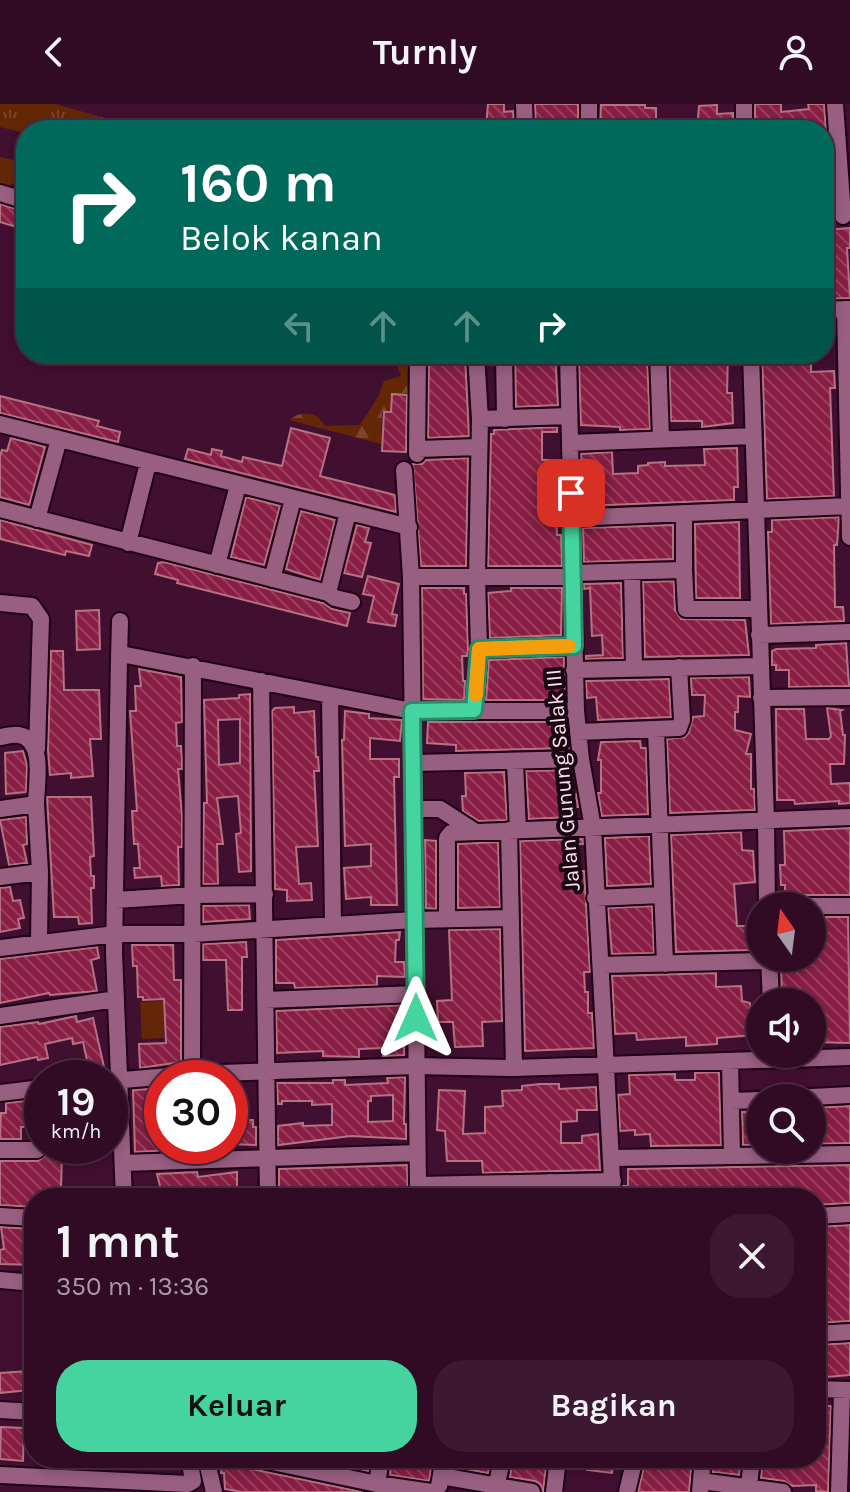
<!DOCTYPE html>
<html lang="id">
<meta charset="utf-8">
<style>
body{margin:0;font-family:Karla,sans-serif;background:#3d1931;color:#f1f3f6;height:100vh;display:flex;flex-direction:column;font-size:30px;white-space:nowrap}
*{box-sizing:border-box;margin:0}
p{font-size:26px;color:#a89ba6}
.icon{flex:none;width:44px;height:44px;fill:none;stroke:currentColor;stroke-width:2;stroke-linecap:round;stroke-linejoin:round}
.map{position:relative;flex:1;overflow:hidden}
.drawer{position:absolute;left:24px;top:1084px;width:802px;height:280px;display:flex;flex-direction:column;background:#310b24;border-radius:32px;box-shadow:0 4px 12px #0003,0 0 0 2px #4c2b41}
.drawer>*{flex:none}
.banner{position:absolute;left:16px;top:16px;width:818px;height:244px;border-radius:32px;box-shadow:0 4px 12px #0003,0 0 0 2px #4c2b41;background:#00695c;color:#fff;overflow:hidden}
.needle{width:52px;rotate:346deg}
.fabs{position:absolute;left:746px;top:788px;display:grid;gap:16px}
.fabs a{display:grid;place-items:center;width:80px;height:80px;border-radius:50%;background:#310b24;box-shadow:0 4px 12px #0003,0 0 0 2px #4c2b41;font-size:40px}
.speed{position:absolute;left:24px;top:956px;display:flex;gap:16px;font-size:40px;font-weight:700;text-align:center}
.speed>*{display:grid;place-content:center;width:104px;height:104px;border-radius:50%;background:#310b24;box-shadow:0 4px 12px #0003,0 0 0 2px #4c2b41;line-height:1}
.speed small{font-size:20px;font-weight:400}
.speed .limit{border:12px solid #d22;background:#fff;color:#111}
.pin{position:absolute;display:grid;place-items:center;width:68px;height:68px;color:#fff;margin:-34px;border-radius:16px;box-shadow:0 4px 12px #0006}
.me{position:absolute;width:88px;margin:-44px;rotate:0deg;stroke-linejoin:round;filter:drop-shadow(0 0 6px #0008)}
.turn{display:flex;align-items:center;gap:28px;height:168px;padding:0 32px;font-size:36px}
.turn .icon{width:104px;height:104px;stroke-width:2.5}
.turn b{display:block;font-size:56px;line-height:68px}
.lanes{display:flex;align-items:center;height:76px;padding:0 32px;background:#0003;justify-content:center;gap:40px;direction:ltr}
.lanes .off{opacity:.35}
.round{display:grid;place-items:center;flex:none;width:84px;height:84px;border-radius:32px;background:#3d1931}
.overview{display:flex;align-items:center;justify-content:space-between;height:136px;padding:0 32px}
h1{font-size:48px;font-weight:700;line-height:60px}
.cta{display:flex;gap:16px;margin-top:auto;padding:16px 32px}
.cta a{flex:1;height:92px;border-radius:32px;background:#45d49f;color:#111;font-size:32px;font-weight:700;line-height:92px;text-align:center}
.cta a+a{background:#3d1931;color:#f1f3f6}
header{display:flex;justify-content:space-between;align-items:center;height:104px;padding:0 32px;background:#310b24;font-size:36px;font-weight:700}
.map>svg:first-child{display:block}
.grass{fill:url(#grass-tufts)}
.forest{fill:url(#forest-firs)}
.garden{fill:#642706}
.building{fill:url(#building-back-hatch);stroke:#b67282;stroke-width:2;fill-rule:evenodd}
.lines{fill:none;stroke-linecap:round;stroke-linejoin:round}
.minor-casing{stroke:#210016;stroke-width:20}
.minor{stroke:#985f81;stroke-width:16}
.route-casing{stroke:#2d8a67;stroke-width:20}
.route{stroke:#45d49f;stroke-width:14}
.slow{stroke:#f59e0b;stroke-width:14}
.labels{text-anchor:middle;dominant-baseline:central;stroke-width:8;stroke-linejoin:round;paint-order:stroke}
.street-label{font-size:22px;fill:#fce1f0;stroke:#1b0613}
</style>
<header><svg class="icon" aria-label="back" viewBox="0 0 24 24"><path d="M15 5l-7 7 7 7"/></svg>Turnly<svg class="icon" aria-label="person" viewBox="0 0 24 24"><circle cx="12" cy="8" r="4"/><path d="M4 21q1-7 8-7t8 7"/></svg></header>
<div class="map">
<svg width="850" height="1388" viewBox="0 0 850 1388">
<defs>
<pattern id="grass-tufts" width="24" height="20" patternUnits="userSpaceOnUse" patternTransform="scale(2)"><rect width="24" height="20" fill="#642706"/><path d="M3 7l-1-3M5 7V3M7 7l1-3M15 17l-1-3M17 17v-4M19 17l1-3" fill="none" stroke="#7b462b"/></pattern>
<pattern id="forest-firs" width="22" height="20" patternUnits="userSpaceOnUse" patternTransform="scale(2)"><rect width="22" height="20" fill="#642706"/><path d="M5 1l3.5 6h-7zM16 11l3.5 6h-7z" fill="#7b462b"/></pattern>
<pattern id="building-back-hatch" width="6" height="6" patternUnits="userSpaceOnUse" patternTransform="scale(2)"><rect width="6" height="6" fill="#881e44"/><path d="M-1 5l2 2M0 0l6 6M5-1l2 2" fill="none" stroke="#9a3e5f"/></pattern>
</defs>
<rect width="100%" height="100%" fill="#410f30"/>
<path class="grass" d="M0,0H55L148,26H26V90L20,88L21,82L12,79L10,85L0,82V53L17,57L25,29L0,23Z"/>
<path class="forest" d="M393,250H415V289L391,290V307L382,308L381,340L289,316C301,306 317,307 325,322L360,321L378,293L384,277L401,272Z"/>
<path class="garden" d="M163,897L164,934L142,935L140,898Z"/>
<path class="building" d="M488,0H504V8L513,7L514,22L486,23Z
M535,0H578V26H536Z
M755,0H781V8L809,5L808,0H824L826,26H807L806,16L783,18V26H755Z
M601,1H645V4H656V22L629,24V17H605L606,26H600Z
M717,1V10L733,9V23L697,26L699,2Z
M0,100L26,108V126L0,118Z
M850,124V144H847L850,194L824,195V126Z
M429,250L465,251L469,332L428,334Z
M515,250H555L558,301L516,303Z
M609,250H647L650,325L620,326V323L581,321L579,259H609Z
M669,250H687V252L728,250L727,289H732L733,319L702,323V317H671Z
M762,250H791V254H811V268L834,267L835,284H830L834,392L767,395Z
M392,290L407,291L406,348L382,347L384,308H391Z
M0,292L99,317L97,322L120,328L118,338L0,309Z
M557,323V328H542V356H550V378H555L557,431H561L562,462H488L491,330H494V326Z
M291,324L330,334L320,372L395,391L396,408L185,355L188,345L211,351L212,345L222,347L221,352L242,358L243,353L282,362Z
M11,334L45,343L29,401L0,393V352L2,346L7,347Z
M737,344L738,383H734V396L582,402L581,350L612,348L613,370L638,369V362L648,361V359L665,358V362L705,361L704,345Z
M468,354L466,462H421L413,360H422L426,356Z
M246,393L280,402L264,461L231,453Z
M301,407L335,416L320,476L286,465Z
M839,413L837,441H834L835,503H843L844,517L771,520L768,428H772V416Z
M0,416L92,441L89,452L66,447L65,451L0,435Z
M739,418L740,494H696L695,420Z
M357,421L369,424L365,438L371,439L362,473L344,469Z
M673,421V455L584,458L583,424Z
M164,458L323,499L332,505L350,509L347,522L177,479L178,476L155,470L158,459Z
M368,472L399,480L392,510L397,511L395,522L368,518L374,492L363,490Z
M674,477L675,506L681,515L745,516L749,551L645,553L643,478Z
M621,479L623,554L586,555V552L603,551L602,531L592,532L590,484L584,485V480Z
M422,484H464V490H466L468,545L467,552H462L463,577H465L464,596L423,595Z
M511,484H562L561,531L490,534L488,489L511,487Z
M99,506L100,545L77,546L76,507Z
M846,539L849,582L789,583V566H776V561H772V547L776,545L816,544V541Z
M51,547H63L64,586H99L101,635H90L93,672L71,674V669L50,671L48,646Z
M564,553L565,596H486L489,556Z
M139,565L181,573L182,618L176,619L177,642H181L182,656V665H178L182,712V743H178L179,781L162,782L161,772L135,774L134,764H140L138,740H134L132,707H137L130,607H136L135,582H141Z
M749,573L750,593L738,592V608H735V626L751,630L746,650H751V685H754L755,706L670,709L667,635L685,633L689,628L693,613L704,612L705,591H692L691,574Z
M669,575L671,613L598,616L596,593L587,594L586,577Z
M250,590L251,767L239,768L236,730L241,729L238,692L217,694L223,740H217L218,780H203L204,699H207L204,596L239,594V591ZM240,615V659L219,661L218,616Z
M294,603V609L314,607L316,653H318L319,667H314L318,742L296,743L299,780L311,779L312,796L287,797V786L275,785L272,607L275,604Z
M827,604L842,606L840,607L843,631H845L844,660H830L831,680L850,679V699L839,700V697L795,700L794,696H777L776,605H804L806,635H829L831,632Z
M345,607L369,610V614L402,616L400,637L370,634V655H399V673H394L397,801H371V793L346,795L344,764L371,762V740L345,742L342,636H344Z
M428,618H566L569,644L456,647V641L427,639Z
M640,637L641,644H646L648,710L602,712L598,689H601V656H598L601,638Z
M23,647L27,661L26,688L6,690L5,649Z
M572,666L573,691L576,690L578,703H571V713L529,715L526,667Z
M504,668L507,716L479,717L463,707L462,692H466L465,669Z
M47,693H91L94,752L90,753L91,772H94V784H91L92,819L79,820L78,813H54Z
M26,713L27,740L23,741L27,759L9,761L0,716Z
M850,724V791H785V781H781L780,761H785L784,727Z
M741,728L742,746L753,747L755,778L734,780L737,822H750L751,846L676,848L671,731Z
M649,732L651,780L607,782L605,734Z
M583,735V740H579L578,767H584L590,868H584L585,888H588V909H592L594,944L525,947L520,737Z
M425,736L436,737V805L426,804Z
M498,738L500,803L458,804V740Z
M10,783L13,797L20,796L24,814L18,815L20,824L0,828V784Z
M249,801L250,815L203,818V802Z
M652,802L654,849L612,850L608,804Z
M818,813H848L850,939L812,938V898H782L781,854H812V823H819Z
M500,825L502,917L482,918L483,942L455,943L453,918H438L437,897L452,896L449,826Z
M400,828L399,836H396L395,858H404L405,873L377,872V881L295,884L294,879H276V836Z
M246,838L247,853H242V906H228L226,856H203V840Z
M132,841H173L174,876H181V958L140,964L139,940L166,939L164,895L143,896V893H138L137,862H133Z
M97,843L99,854L91,856L97,887L50,891L49,889L0,899V855Z
M716,869V883L741,882L742,897L750,899L751,922H754V931L717,934V940L686,942V933L637,936L636,929L615,930L612,872Z
M405,901L404,951L383,952V944L359,945V953L323,952V947L277,949L276,907Z
M76,912L77,918L93,914L104,963L89,966L83,938L73,940L72,934L45,940L48,954L38,956L37,953L0,961V923L38,918L39,920Z
M719,968L721,1041L651,1042L650,1030L635,1031V1026L620,1027L618,991L630,990L629,971L675,970V976H695V969Z
M405,973L404,1020H406V1035L351,1032L278,1041V1022L303,1019V1022L332,1021V1000L312,1001V997H282V1000H278L277,979H333V976H345V981L388,979L387,974ZM393,991V1017L368,1018V997H371V992Z
M540,980H559V985L596,983L597,1006H577V1017L561,1018V1039H582V1032L598,1030L600,1066L483,1069L482,1057H447L445,1027L437,1026L439,986L465,987L463,1030L485,1029V1003L503,1002L502,987L522,986V982Z
M162,984V1042H173V1046L135,1048L133,986Z
M42,995V1006H32L31,1023H21V1035H0L1,1009H6V999Z
M850,1002V1039L812,1040V1004Z
M760,1007V1041H743L742,1008Z
M237,1016H253V1023H256V1041L230,1040V1019H238Z
M47,1051H62L61,1084L97,1086L96,1094H34V1103L0,1101V1057H38Z
M407,1061L408,1094H279V1065Z
M850,1061V1099L816,1101V1094H624L623,1082H628V1065Z
M197,1068L198,1073L237,1068V1094H187L186,1089L163,1094L157,1070Z
M850,1121V1217L816,1219L818,1123Z
M1,1123L34,1125V1161L0,1160V1146L4,1145Z
M850,1239V1271L816,1274V1241Z
M28,1267L29,1286L0,1289V1269Z
M822,1302H831L828,1388L816,1387V1381L792,1382L784,1377L761,1374L763,1355L798,1358V1354H816V1307L822,1308Z
M1,1323L24,1324L23,1357L0,1355Z
M223,1354H243L246,1362L252,1365L362,1388H242L225,1385L224,1369H221Z
M307,1354H370L368,1367Z
M392,1354H433L429,1377L390,1371Z
M455,1354H491L488,1369L454,1363Z
M513,1354H547L543,1388L540,1380L535,1377L510,1373Z
M589,1354H614L612,1369L587,1366Z
M646,1354H692L689,1388H638Z
M714,1354L741,1355L739,1371L713,1368Z"/>
<g class="lines">
<defs>
<path id="minor" d="M524,0L525,26
M589,0V26
M744,0V26
M835,0L843,112
M0,89L26,97
M845,205L850,433
M824,206L850,205
M504,250L505,315
M568,250L576,607L581,655L593,724L613,1094
M658,250L661,335
M751,250L766,717L767,802
M480,315L569,312
M0,320L409,423
M570,339L753,332
M417,345L479,343
M417,350L418,250
M404,366L411,473L418,1081L613,1077
M0,405L328,489L335,494L352,498
M684,409V466
M571,414L849,402
M37,415L59,335
M128,439L148,359
M217,461L238,381
M632,468L634,564
M572,469L684,466L686,505H758
M411,473H572
M272,475L293,395
M328,489L348,408
M0,499L32,502L41,515L37,645
M759,531L850,528
M479,545L574,542
M119,554L120,517
M574,566L760,562
M261,577L268,1094
M330,592L333,821
M761,594L850,593
M474,606L479,545L477,473L480,315L476,250
M656,626L665,860
M578,628L679,624L682,616L679,563
M0,633C6,632 14,630 19,631C46,636 36,681 36,700
M515,658L518,726
M414,659L581,655
M0,705L36,700L40,768L39,838
M414,705H440L474,727
M509,726L514,964
M0,773L40,768
M595,794L661,791
M116,796L193,791L265,790
M812,802H850
M447,815V734L451,729L850,713
M0,844L115,830H193L414,816L509,814
M769,854L771,898
M601,861L769,857
M265,896L416,890
M0,912L116,895
M730,958L732,1052
M192,970L193,562
M112,977L192,970L415,962L514,964L850,953
M0,989L42,984
M792,994L850,991
M731,997L760,996
M0,1046H37
M612,1054L850,1050
M124,1059L417,1049
M550,1078V1094
M124,1094L114,849L119,554L126,551L412,607H576
M0,1112L34,1114
M816,1112L850,1110
M0,1176L34,1179
M816,1230L850,1228
M816,1285L850,1286
M0,1306L34,1308
M206,1354L214,1388
M254,1354L377,1380L431,1388
M0,1371L188,1380L193,1377L189,1354
M441,1372L532,1388
M701,1377L783,1388
M377,1380L381,1354
M497,1381L502,1354
M439,1382L444,1354
M749,1382L752,1354
M554,1388L558,1354
M627,1388L635,1354
M700,1388L703,1354
M839,1388L842,1287"/>
</defs>
<use href="#minor" class="minor-casing"/>
<use href="#minor" class="minor"/>
</g>
<g class="lines">
<defs>
<path id="route" d="M416,914L412,607L474,606L479,545L574,542L571,389"/>
</defs>
<use href="#route" class="route-casing"/>
<use href="#route" class="route"/>
<path class="slow" d="M476,591L479,545L569,542"/>
</g>
<g class="labels">
<g class="street-label">
<text transform="translate(563 676) rotate(-95)">Jalan Gunung Salak III</text>
</g>
</g>
</svg>
<div class="fabs">
<a><svg class="needle" viewBox="-14 -14 28 28"><path d="M0-13l5 13h-10z" fill="#e53935"/><path d="M0 13l5-13h-10z" fill="#a89ba6"/></svg></a>
<a><svg class="icon" aria-label="sound" viewBox="0 0 24 24"><path d="M4 9h4l5-4v14l-5-4H4zM17 9q2 3 0 6"/></svg></a>
<a><svg class="icon" aria-label="search" viewBox="0 0 24 24"><circle cx="10" cy="10" r="6"/><path d="M15 15l6 6"/></svg></a>
</div>
<div class="speed"><div>19<small>km/h</small></div><div class="limit">30</div></div>
<div class="pin" style="left:571px;top:389px;background:#d93025"><svg class="icon" aria-label="arrive" viewBox="0 0 24 24"><path d="M6 21V4h12l-3 4 3 4H6"/></svg></div>
<svg class="me" style="left:416px;top:914px" viewBox="-20 -20 40 40"><path d="M0-17L14 15 0 8-14 15z" fill="#45d49f" stroke="#fff" stroke-width="4"/></svg>
<div class="banner">
<div class="turn"><svg class="icon" aria-label="right" viewBox="0 0 24 24"><path d="M7 20v-9h11M14 6l5 5-5 5"/></svg><div><b>160 m</b>Belok kanan</div></div>
<div class="lanes"><svg class="icon off" aria-label="left" viewBox="0 0 24 24"><path d="M17 20v-9H6M10 6l-5 5 5 5"/></svg><svg class="icon off" aria-label="ahead" viewBox="0 0 24 24"><path d="M12 20V5M6 11l6-6 6 6"/></svg><svg class="icon off" aria-label="ahead" viewBox="0 0 24 24"><path d="M12 20V5M6 11l6-6 6 6"/></svg><svg class="icon" aria-label="right" viewBox="0 0 24 24"><path d="M7 20v-9h11M14 6l5 5-5 5"/></svg></div>
</div>
<section class="drawer">
<div class="overview"><div><h1>1 mnt</h1><p>350 m · 13:36</p></div><a class="round"><svg class="icon" aria-label="close" viewBox="0 0 24 24"><path d="M6 6l12 12M18 6L6 18"/></svg></a></div>
<div class="cta"><a>Keluar</a><a>Bagikan</a></div>
</section>
</div>
